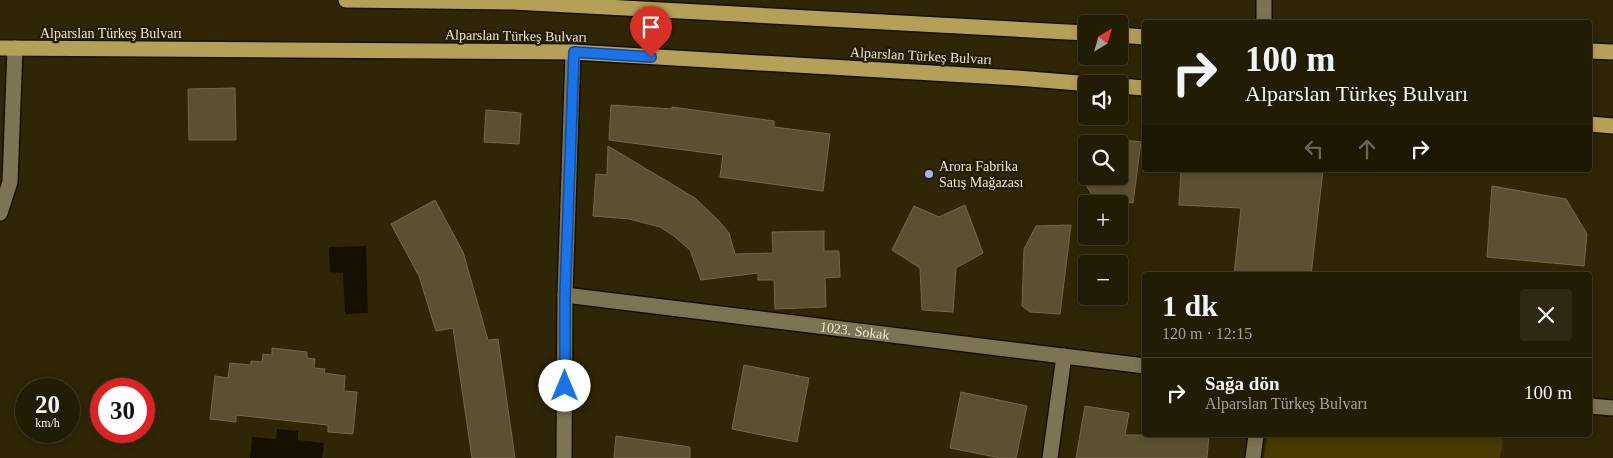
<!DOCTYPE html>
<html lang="tr">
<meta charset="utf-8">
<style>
body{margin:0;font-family:"Times New Roman",serif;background:#2f2913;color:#f1f3f6;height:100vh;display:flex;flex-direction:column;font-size:19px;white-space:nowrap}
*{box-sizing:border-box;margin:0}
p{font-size:16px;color:#a3a19a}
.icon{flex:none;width:28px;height:28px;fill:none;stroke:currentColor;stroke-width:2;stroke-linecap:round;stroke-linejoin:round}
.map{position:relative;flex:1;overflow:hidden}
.side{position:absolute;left:1142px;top:272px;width:450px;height:165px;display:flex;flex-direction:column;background:#231c04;border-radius:5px;box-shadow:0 2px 8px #0003,0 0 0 1px #403a26}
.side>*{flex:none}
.hud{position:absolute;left:1142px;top:20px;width:450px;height:152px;border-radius:5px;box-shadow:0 2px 8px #0003,0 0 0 1px #403a26;background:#231c04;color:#f1f3f6;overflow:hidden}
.needle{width:32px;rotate:37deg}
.fabs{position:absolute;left:1078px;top:15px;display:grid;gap:10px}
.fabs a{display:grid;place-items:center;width:50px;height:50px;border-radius:5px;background:#231c04;box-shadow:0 2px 8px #0003,0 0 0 1px #403a26;font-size:25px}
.speed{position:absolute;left:15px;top:378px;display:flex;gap:10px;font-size:25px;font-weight:700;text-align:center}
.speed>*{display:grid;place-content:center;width:65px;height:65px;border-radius:50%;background:#231c04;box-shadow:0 2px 8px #0003,0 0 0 1px #403a26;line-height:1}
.speed small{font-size:12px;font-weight:400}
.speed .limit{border:8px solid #d22;background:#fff;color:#111}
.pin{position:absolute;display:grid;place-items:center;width:42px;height:42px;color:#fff;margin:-51px -21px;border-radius:50% 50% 50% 0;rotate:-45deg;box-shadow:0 0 5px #0007}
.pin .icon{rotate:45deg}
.me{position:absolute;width:55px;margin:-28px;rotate:0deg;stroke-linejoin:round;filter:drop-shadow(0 0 4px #0008)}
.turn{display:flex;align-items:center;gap:18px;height:105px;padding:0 20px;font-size:22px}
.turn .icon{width:65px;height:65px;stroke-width:2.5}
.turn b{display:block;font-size:35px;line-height:42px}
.lanes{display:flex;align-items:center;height:48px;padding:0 20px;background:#0003;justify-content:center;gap:25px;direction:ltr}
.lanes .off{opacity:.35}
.round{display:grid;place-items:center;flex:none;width:52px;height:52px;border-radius:5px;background:#2f2913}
.headline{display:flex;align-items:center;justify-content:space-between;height:85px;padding:0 20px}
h1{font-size:30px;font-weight:600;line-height:38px}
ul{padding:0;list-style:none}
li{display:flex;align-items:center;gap:15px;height:70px;padding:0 20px;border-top:1px solid #403a26}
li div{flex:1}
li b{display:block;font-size:19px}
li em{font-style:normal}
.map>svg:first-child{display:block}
.green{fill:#483a01}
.water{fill:#160f00}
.building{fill:#5b5132;stroke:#736948}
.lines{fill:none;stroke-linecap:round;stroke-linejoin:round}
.minor-casing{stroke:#160f00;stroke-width:18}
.highway-casing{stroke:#160f00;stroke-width:18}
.minor{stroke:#7d7453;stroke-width:15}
.highway{stroke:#b5a057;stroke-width:15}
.route-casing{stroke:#114b97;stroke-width:12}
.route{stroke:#1a73e8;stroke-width:9}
.poi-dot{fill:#a1b2fd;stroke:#251d00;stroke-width:2}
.labels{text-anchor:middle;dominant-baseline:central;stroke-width:4.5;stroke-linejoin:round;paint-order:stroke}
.street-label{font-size:14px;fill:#ede8d5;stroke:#251d00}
.poi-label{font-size:14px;fill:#ede8d5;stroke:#251d00;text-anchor:start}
</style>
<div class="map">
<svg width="1613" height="458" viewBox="0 0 1613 458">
<rect width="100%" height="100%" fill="#2f2606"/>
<path class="green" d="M1268,435H1504L1500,458H1264Z"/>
<path class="water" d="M366,246L368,313L345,314L343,273L330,272L329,247Z
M277,429L298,431V440L324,443L322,458H250L252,437L276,439Z"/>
<path class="building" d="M235,88L236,140H189L188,89Z
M611,105L672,109V107L774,121V127L830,134L823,191L720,177L723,155L609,140Z
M486,110L521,113L519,144L484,142Z
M1092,136L1141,142L1133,203L1094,198L1087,187L1088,176H1119V144H1092Z
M608,146L695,198L719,221L729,233L735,254L773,253L772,232L824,231V251H839L840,277L825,278L826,307L775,309L774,280H758V273L701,280L690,250L674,236L660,227L629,219L593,216L596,174L607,175Z
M1181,170H1323L1311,275H1234L1241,208L1179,205Z
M1492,186L1566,199L1587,234L1584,266L1487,257Z
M435,200L463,252L488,340L498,339L515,458H472L453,328L436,331L419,276L391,224Z
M965,205L983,253L956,268L953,312L922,310L920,268L892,250L914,206L939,217Z
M1071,225L1060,314L1030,312L1022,306L1024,249L1036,226Z
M272,348L307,352V358L315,359L314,368L325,369L324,373L345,376L344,391L357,392L353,434L328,432V425L236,415V422L210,419L215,376L228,378L230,363L251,365V361L262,362L263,354L272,355Z
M744,365L809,378L797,442L732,429Z
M961,392L1027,406L1016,458H1000L950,448Z
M1085,406L1129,413L1125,435H1209L1207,458H1076Z
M616,436L690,447V458H614Z"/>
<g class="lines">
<defs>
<g id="minor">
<path d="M1264,22V0"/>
<path d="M0,213L10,182L15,48"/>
<path id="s1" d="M565,295L1145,366"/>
<path d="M1590,406L1613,408"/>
<path d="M564,458L565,295L573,52"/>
<path d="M1050,458L1064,356"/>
<path d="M1253,458L1256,435"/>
</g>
<path id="highway" d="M346,0L513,2L1086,33
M1119,35L1145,37
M0,48L573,52L1017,78L1091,84
M1590,51L1613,52
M1119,86L1145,88
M1590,124L1613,126"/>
</defs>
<use href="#minor" class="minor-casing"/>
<use href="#highway" class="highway-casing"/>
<use href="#minor" class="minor"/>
<use href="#highway" class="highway"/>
</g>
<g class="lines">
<defs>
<path id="route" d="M565,386V295L574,52L651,57"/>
</defs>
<use href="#route" class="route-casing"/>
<use href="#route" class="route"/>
</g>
<circle class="poi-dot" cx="929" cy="174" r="5"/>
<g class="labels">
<g class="street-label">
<text x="111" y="33">Alparslan Türkeş Bulvarı</text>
<text transform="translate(516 36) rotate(1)">Alparslan Türkeş Bulvarı</text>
<text transform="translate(921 56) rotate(3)">Alparslan Türkeş Bulvarı</text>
<text stroke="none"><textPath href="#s1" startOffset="292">1023. Sokak</textPath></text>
</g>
<g class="poi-label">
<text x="939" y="166">Arora Fabrika<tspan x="939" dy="16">Satış Mağazası</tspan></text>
</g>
</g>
</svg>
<div class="fabs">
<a><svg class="needle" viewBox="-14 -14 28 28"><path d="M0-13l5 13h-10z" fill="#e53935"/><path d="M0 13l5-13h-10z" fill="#a3a19a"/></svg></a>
<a><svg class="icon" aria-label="sound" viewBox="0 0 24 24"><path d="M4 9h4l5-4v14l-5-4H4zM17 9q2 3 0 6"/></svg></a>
<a><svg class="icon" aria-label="search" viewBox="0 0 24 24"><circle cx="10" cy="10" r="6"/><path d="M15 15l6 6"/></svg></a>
<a>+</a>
<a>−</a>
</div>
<div class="speed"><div>20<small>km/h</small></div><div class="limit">30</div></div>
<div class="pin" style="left:651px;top:57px;background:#d93025"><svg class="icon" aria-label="arrive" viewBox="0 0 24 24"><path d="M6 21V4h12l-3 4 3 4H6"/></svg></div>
<svg class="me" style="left:565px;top:386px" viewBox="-20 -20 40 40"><circle r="19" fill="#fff"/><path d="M0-13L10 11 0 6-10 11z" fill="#1a73e8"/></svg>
<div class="hud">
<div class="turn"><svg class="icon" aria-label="right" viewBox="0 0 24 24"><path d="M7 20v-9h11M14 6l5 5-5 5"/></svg><div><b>100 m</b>Alparslan Türkeş Bulvarı</div></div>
<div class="lanes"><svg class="icon off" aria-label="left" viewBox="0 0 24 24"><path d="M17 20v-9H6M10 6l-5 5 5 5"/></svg><svg class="icon off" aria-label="ahead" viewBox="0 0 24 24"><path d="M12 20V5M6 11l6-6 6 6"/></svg><svg class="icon" aria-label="right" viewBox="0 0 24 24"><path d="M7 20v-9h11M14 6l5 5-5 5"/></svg></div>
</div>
<section class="side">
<div class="headline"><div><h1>1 dk</h1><p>120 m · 12:15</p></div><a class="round"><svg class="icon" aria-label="close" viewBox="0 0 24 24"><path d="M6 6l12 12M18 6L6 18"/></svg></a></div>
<ul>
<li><svg class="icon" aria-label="right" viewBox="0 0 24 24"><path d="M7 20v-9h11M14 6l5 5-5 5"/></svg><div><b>Sağa dön</b><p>Alparslan Türkeş Bulvarı</p></div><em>100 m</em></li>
</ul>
</section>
</div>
